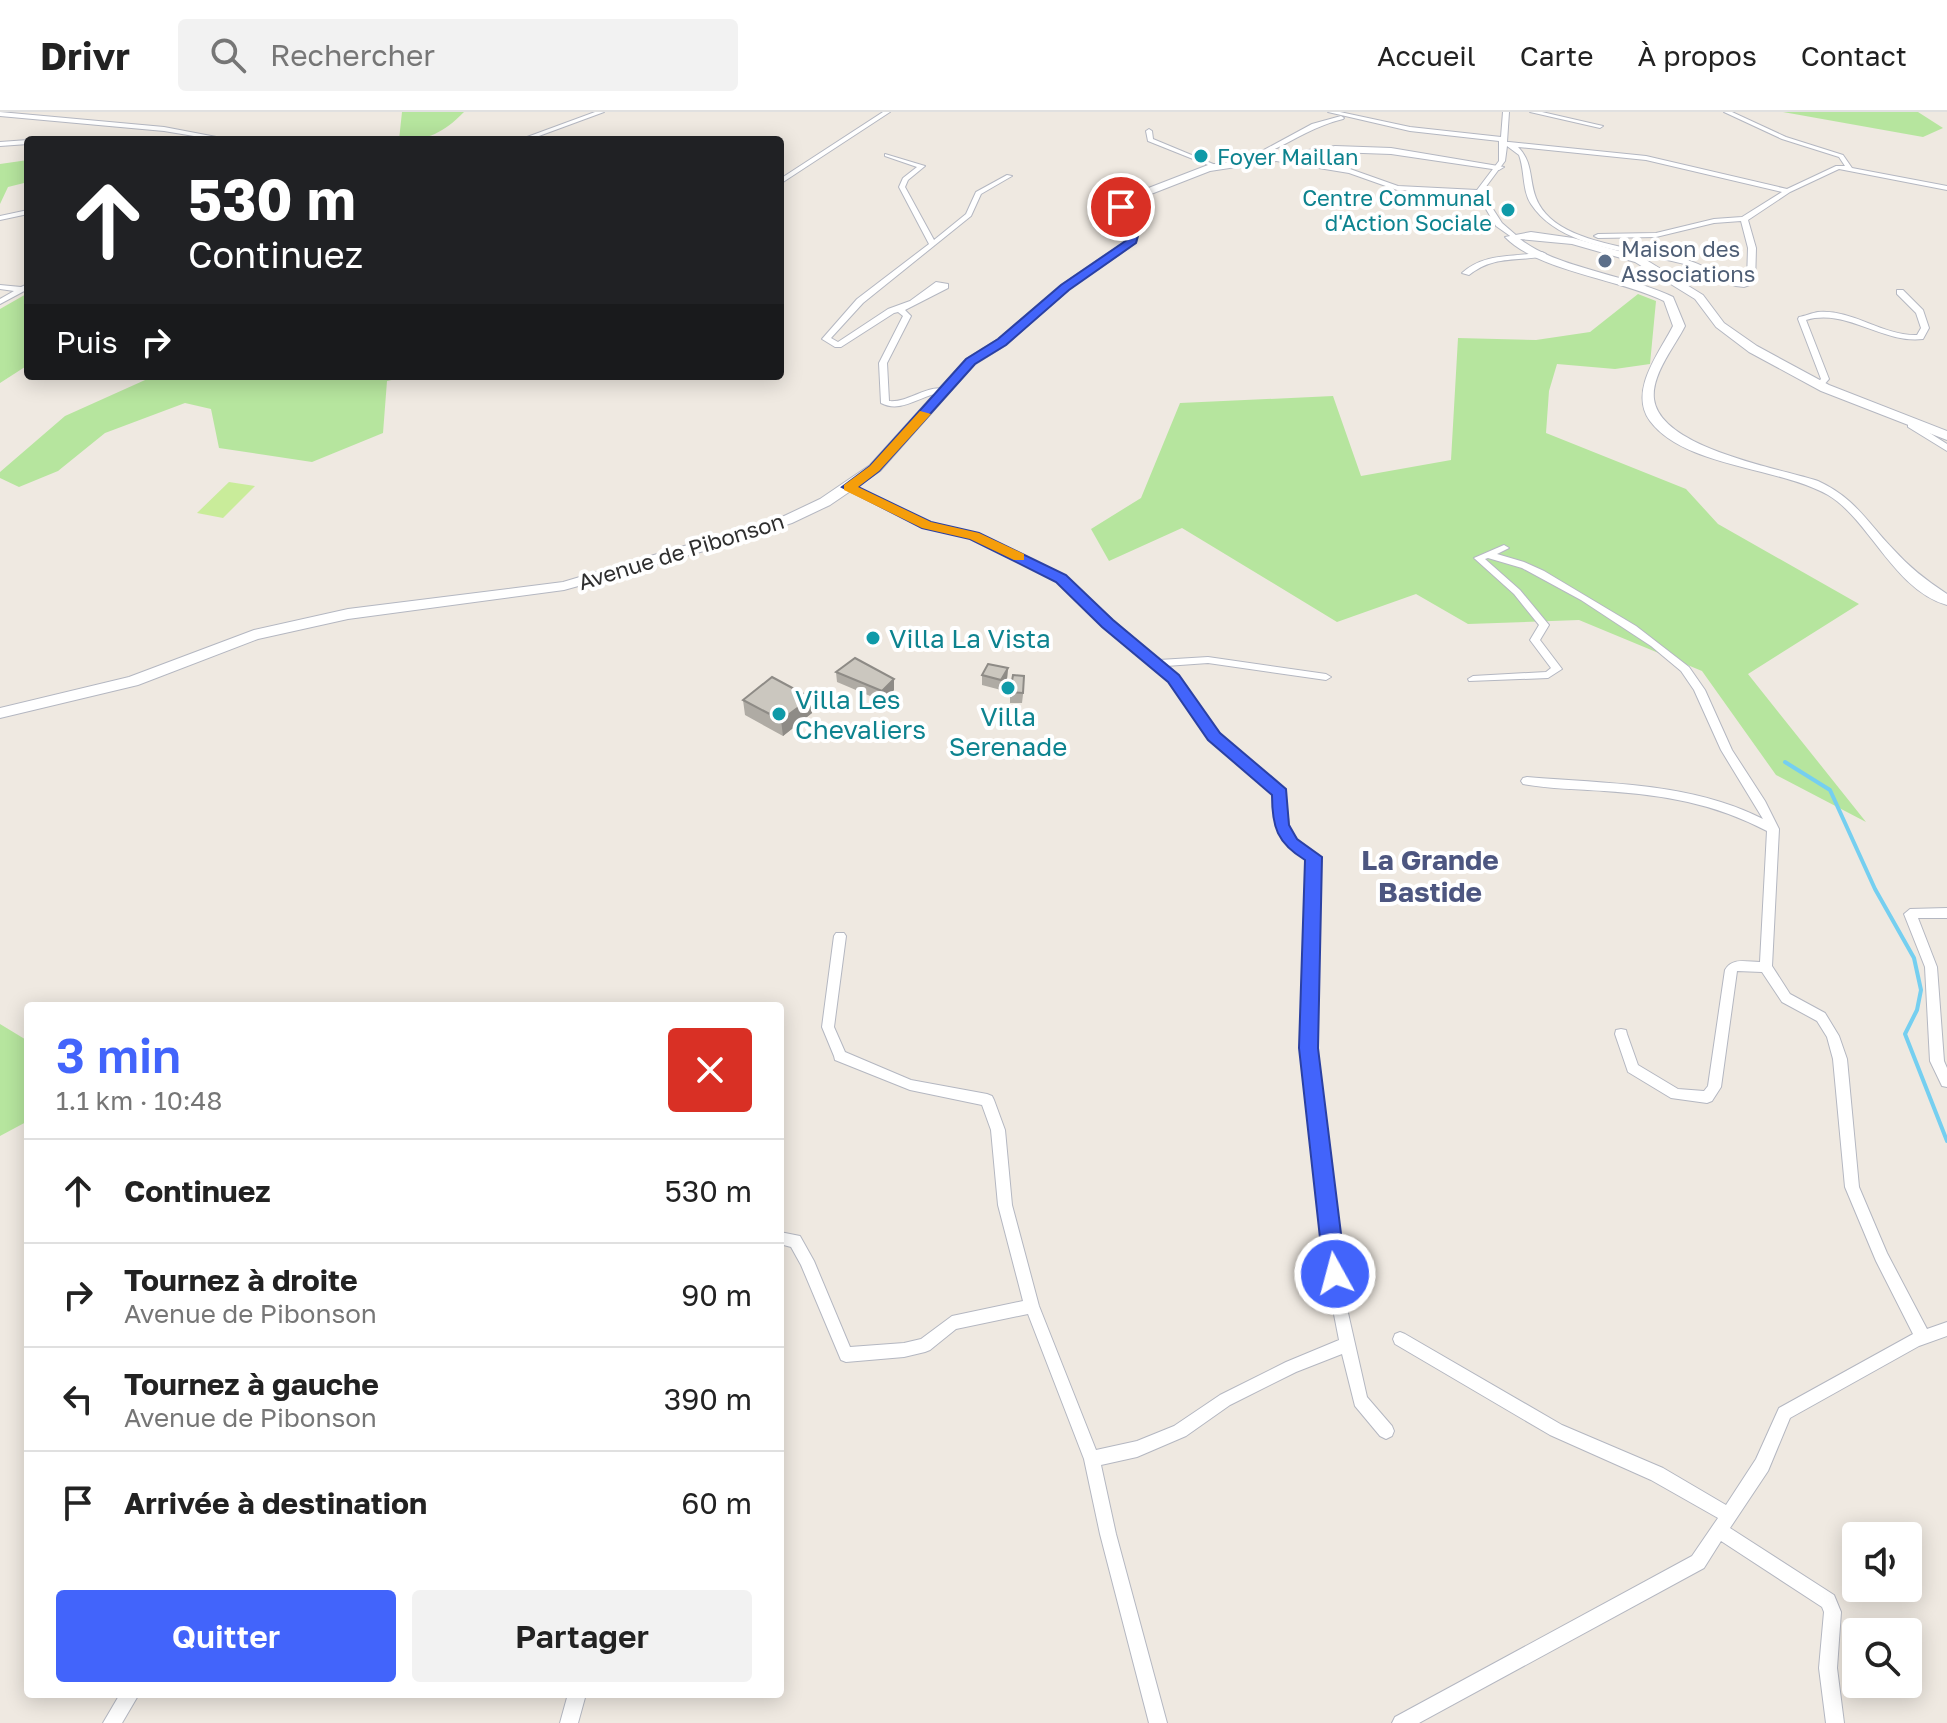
<!DOCTYPE html>
<html lang="fr">
<meta charset="utf-8">
<style>
body{margin:0;font-family:"Golos Text",sans-serif;background:#f2f2f2;color:#222;height:100vh;display:flex;flex-direction:column;font-size:30px;white-space:nowrap}
*{box-sizing:border-box;margin:0}
p{font-size:26px;color:#767676}
.icon{flex:none;width:44px;height:44px;fill:none;stroke:currentColor;stroke-width:2;stroke-linecap:round;stroke-linejoin:round}
.map{position:relative;flex:1;overflow:hidden}
.sheet{position:absolute;left:24px;top:890px;width:760px;height:696px;display:flex;flex-direction:column;background:#fff;border-radius:8px;box-shadow:0 4px 20px #0003}
.sheet>*{flex:none}
.banner{position:absolute;left:24px;top:24px;width:760px;height:244px;border-radius:8px;box-shadow:0 4px 20px #0003;background:#202124;color:#fff;overflow:hidden}
.fabs{position:absolute;left:1842px;top:1410px;display:grid;gap:16px}
.fabs a{display:grid;place-items:center;width:80px;height:80px;border-radius:8px;background:#fff;box-shadow:0 4px 20px #0003;font-size:40px}
.pin{position:absolute;display:grid;place-items:center;width:68px;height:68px;color:#fff;margin:-34px;border:4px solid #fff;border-radius:50%;box-shadow:0 2px 8px #0007}
.me{position:absolute;width:88px;margin:-44px;rotate:353deg;stroke-linejoin:round;filter:drop-shadow(0 0 6px #0008)}
.turn{display:flex;align-items:center;gap:28px;height:168px;padding:0 32px;font-size:36px}
.turn .icon{width:104px;height:104px;stroke-width:2.5}
.turn b{display:block;font-size:56px;line-height:68px}
.then{display:flex;align-items:center;height:76px;padding:0 32px;background:#0003;gap:16px;font-size:30px}
.round{display:grid;place-items:center;flex:none;width:84px;height:84px;border-radius:8px;background:#f2f2f2}
.overview{display:flex;align-items:center;justify-content:space-between;height:136px;padding:0 32px}
h1{font-size:48px;font-weight:600;line-height:60px;color:#4264fb}
.button{display:flex;gap:16px;margin-top:auto;padding:16px 32px}
.button a{flex:1;height:92px;border-radius:8px;background:#4264fb;color:#fff;font-size:32px;font-weight:600;line-height:92px;text-align:center}
.button a+a{background:#f2f2f2;color:#222}
ul{padding:0;list-style:none}
li{display:flex;align-items:center;gap:24px;height:104px;padding:0 32px;border-top:2px solid #e0e0e0}
li div{flex:1}
li b{display:block;font-size:30px}
li em{font-style:normal}
header{display:flex;align-items:center;gap:48px;box-sizing:border-box;height:112px;padding:0 40px;background:#fff;border-bottom:2px solid #e0e0e0}
header strong{font-size:38px}
nav{display:flex;gap:44px;margin-inline-start:auto;font-size:28px}
.search{width:560px;height:72px;background:#f2f2f2;display:flex;align-items:center;gap:20px;box-sizing:border-box;padding:0 28px;border-radius:8px;color:#767676;font-size:30px}
.map>svg:first-child{display:block}
.green{fill:#b6e59e}
.pitch{fill:#c9ec9a}
.lines{fill:none;stroke-linecap:round;stroke-linejoin:round}
.stream{stroke:#75cff0;stroke-width:4}
.street-casing{stroke:#b4b7c1;stroke-width:2}
.secondary-casing{stroke:#b4b7c1;stroke-width:2}
.street{fill:#fff;fill-rule:evenodd}
.secondary{fill:#fff;fill-rule:evenodd}
.wall{fill:#afaba4}
.shaded-wall{fill:#8e8b86}
.building{fill:#cbc7bf;stroke:#8e8b86;stroke-width:2}
.route{fill:#4264fb;stroke:#2b41a3;stroke-width:2}
.slow{fill:#f59e0b}
.culture-dot{fill:#0f9aa8;stroke:#fff;stroke-width:3}
.service-dot{fill:#5c6f8a;stroke:#fff;stroke-width:3}
.labels{text-anchor:middle;dominant-baseline:central;stroke-width:8;stroke-linejoin:round;paint-order:stroke}
.far-culture-label{font-size:22px;fill:#0d838f;stroke:#fff;text-anchor:start}
.far-service-label{font-size:22px;fill:#4e5e75;stroke:#fff;text-anchor:start}
.far-street-label{font-size:22px;fill:#2e2e2e;stroke:#fff}
.culture-label{font-size:26px;fill:#0d838f;stroke:#fff;text-anchor:start}
.neighbourhood-label{font-size:28px;font-weight:bold;fill:#4d5680;stroke:#fff}
</style>
<header>
<strong>Drivr</strong>
<div class="search"><svg class="icon" aria-label="search" viewBox="0 0 24 24"><circle cx="10" cy="10" r="6"/><path d="M15 15l6 6"/></svg>Rechercher</div>
<nav><a>Accueil</a><a>Carte</a><a>À propos</a><a>Contact</a></nav>
</header>
<div class="map">
<svg width="1947" height="1611" viewBox="0 0 1947 1611">
<rect width="100%" height="100%" fill="#efe9e1"/>
<path class="green" d="M402,0H464C443,21 429,28 399,28Z
M1783,0H1918L1943,16L1923,25Z
M28,48V70L8,75L0,92V52Z
M28,181V253L0,271V197Z
M1638,182L1656,189L1650,252L1615,257L1557,252L1549,279L1546,321L1686,377L1718,412L1859,492L1748,562L1866,710L1776,663L1702,559L1579,508L1468,512L1416,482L1337,510L1182,416L1109,449L1091,417L1141,386L1180,291L1333,284L1361,364L1451,348L1458,226L1536,228L1590,220Z
M154,264H410L387,269L383,321L312,350L219,336L211,297L185,291L105,321L58,359L19,375L0,366V360L65,304Z
M0,912L28,929V1009L0,1024Z"/>
<path class="pitch" d="M229,370L255,374L223,406L197,401Z"/>
<g class="lines">
<path class="stream" d="M1785,650L1830,678L1875,777L1914,846L1921,878L1917,898L1905,922L1947,1029"/>
<defs>
<path id="street" d="M0,0L164,15L232,28H218L164,19L0,4Z
M595,0H604L528,28H519Z
M883,0H890L780,72V67Z
M1328,0H1340L1410,15L1501,25L1503,0H1509L1507,30H1509L1646,44L1787,77L1836,54H1845L1839,45L1782,27L1724,0H1732L1786,25L1843,43L1852,56L1947,74V78L1839,57L1790,80L1748,108L1756,136L1755,171L1744,175L1736,174C1718,169 1702,158 1684,152C1636,139 1561,138 1531,92C1522,78 1525,59 1519,43L1507,34L1505,49L1482,80L1502,111L1517,124L1513,126L1496,114L1477,82L1397,78L1349,61L1270,48L1269,47L1272,45L1350,57L1398,74L1477,78L1499,49V29L1410,19ZM1518,35L1646,48L1782,80L1742,105L1714,107L1656,121L1598,122L1594,124L1598,126L1656,125L1714,111L1741,109L1748,136L1747,169C1726,171 1710,155 1690,149C1651,138 1580,134 1550,106C1523,81 1539,56 1518,35Z
M1530,0H1542L1603,14L1600,16Z
M1341,4L1344,6L1343,7C1305,16 1276,42 1238,51L1235,49L1262,39L1312,12Z
M1149,17L1152,19L1153,27L1218,54L1213,55L1148,29L1146,19Z
M28,28V32L0,34V30Z
M885,42L925,54L908,68L905,75L934,128L966,102L976,80L1007,63L1012,64L981,82L971,104L863,191L831,226L838,230L888,197L910,189L936,170L948,172V176L905,198L911,204L887,251L889,289C910,291 929,270 949,278C943,281 937,281 931,283C913,289 898,300 881,291L879,251L903,204L898,200L894,201L841,235H835L822,227L857,187L929,132L899,75L903,66L917,55L885,44Z
M28,98V102L0,108V104Z
M1542,140L1546,142L1545,144C1515,150 1495,143 1469,163L1462,161C1486,140 1513,146 1542,140Z
M28,172V177L0,192V187L14,179L0,177V173L21,175Z
M1897,178H1903L1923,198L1929,216L1923,227C1882,232 1847,196 1806,208L1829,267L1822,275H1816L1815,273L1821,267L1798,207L1799,205C1805,204 1812,201 1818,200C1853,197 1882,224 1917,223L1921,216L1916,201L1897,182Z
M563,264H572L566,267H563Z
M1908,311H1914L1947,332V339L1908,315Z
M848,372L930,411L977,422L1064,465L1159,548L1208,545L1326,562L1331,565L1326,568L1208,551L1166,554L1178,565L1218,621L1284,678L1290,719L1299,729L1319,745L1314,936L1346,1192L1367,1285L1392,1314L1394,1319L1392,1324L1386,1327L1380,1324L1355,1294L1342,1242L1296,1260L1230,1293L1186,1324L1137,1345L1101,1353L1116,1422L1167,1611H1149L1100,1422L1084,1347L1028,1202L956,1217L930,1238L925,1240L904,1245L846,1250L841,1248L801,1153L791,1135L780,1132V1120L800,1124L814,1149L850,1235L904,1231L921,1227L952,1204L1023,1189L998,1093L991,1018L982,993L910,978L835,948L834,944L822,915L834,824L836,821H844L846,824L834,915L845,940L911,968L987,982L992,984L994,988L1005,1018L1012,1093L1039,1194L1096,1338L1137,1329L1174,1314L1220,1283L1286,1250L1339,1228L1332,1192L1302,936L1307,747C1279,729 1275,715 1274,682L1210,627L1170,569L1058,469L971,426L924,415L845,377V373Z
M1504,433L1509,436L1497,442L1524,450L1544,459L1636,514L1689,555L1705,578L1732,638L1765,689L1779,717L1772,854L1790,882L1825,901L1839,924L1847,947L1859,1075L1887,1141L1927,1217L1947,1210V1224L1919,1234L1790,1306L1768,1359L1730,1416L1834,1483L1841,1500L1837,1556L1844,1611H1826L1819,1556L1824,1500L1822,1495L1721,1429L1704,1456L1419,1611H1392L1395,1605L1692,1444L1718,1406L1651,1368L1550,1323L1395,1232L1393,1227L1395,1222L1400,1220L1405,1222L1562,1313L1663,1356L1726,1393L1756,1347L1779,1296L1913,1222L1876,1149L1845,1075L1833,947L1827,925L1817,909L1782,890L1762,860L1737,859L1721,975L1712,989L1707,991L1671,986L1628,960L1615,922L1616,918L1621,917L1626,918L1627,922L1638,953L1678,977L1704,979L1708,974L1725,858C1732,845 1747,850 1760,850L1767,719C1713,691 1664,683 1604,679C1578,677 1549,677 1523,672L1521,669L1523,666L1527,665C1607,672 1690,670 1763,707L1721,638L1694,578L1681,559L1651,534L1581,488L1522,456L1488,446L1485,447L1520,478L1549,513L1540,528L1562,557L1548,566L1469,569L1468,567L1473,564L1546,560L1551,556L1530,528L1539,513L1514,482L1474,446Z
M1947,796V806H1918L1937,855L1944,949L1947,956V975L1942,974L1930,949L1925,855L1904,802L1910,797Z
M120,1582H139L122,1611H103Z
M568,1582H586L578,1611H560Z"/>
<path id="secondary" d="M1335,34L1391,36L1504,55L1499,58L1391,42L1335,40L1210,59L1128,91L1126,95L1141,113L1136,131L1069,177L1006,233L974,253L880,359L830,393L792,411L729,432L564,478L348,507L258,527L138,573L0,606V596L129,565L254,518L348,497L563,470L782,405L820,387L870,353L966,247L998,227L1061,173L1127,128L1131,113L1116,95L1120,87L1208,53Z
M1531,120L1573,126L1643,146L1703,183L1724,211L1757,234L1829,273L1947,319V328L1821,279L1749,240L1716,215L1695,187L1635,150L1572,132L1520,127C1556,156 1628,163 1673,185L1685,214C1675,234 1651,263 1654,287C1660,336 1778,356 1818,369C1855,386 1866,409 1893,437C1909,455 1927,469 1947,482V493C1894,478 1869,407 1828,383C1779,355 1684,355 1650,309C1628,279 1660,240 1673,214L1664,189C1619,167 1538,159 1505,125Z"/>
</defs>
<use href="#street" class="street-casing"/>
<use href="#secondary" class="secondary-casing"/>
<use href="#street" class="street"/>
<use href="#secondary" class="secondary"/>
</g>
<path class="wall" d="M1008,556L1007,567L1001,578L982,573V563Z
M836,560L894,578L882,589L837,570Z
M1024,574L1022,591H1010V580Z
M743,588L812,601L783,624L745,603Z"/>
<path class="shaded-wall" d="M1008,556L1007,567L1001,578V568Z
M894,567V578L882,589V579Z
M811,586L812,601L783,624L781,608Z"/>
<path class="building" d="M855,546L894,567L882,579L836,560Z
M988,552L1008,556L1001,568L982,563Z
M1013,563L1024,564L1023,581L1010,580Z
M772,565L811,586L781,608L743,588Z"/>
<path class="route" d="M1117,93H1125L1141,113L1136,131L1069,178L1006,233L975,252L879,359L858,375L931,410L979,421L1066,463L1113,508L1179,563L1220,621L1286,677L1289,713L1297,727L1322,745L1318,936L1346,1162L1343,1169L1335,1172L1328,1169L1324,1162L1299,936L1305,748C1277,731 1272,715 1272,683L1208,628L1168,570L1102,515L1056,470L970,427L922,416L842,375L870,354L966,247L998,227L1061,173L1127,128L1131,113Z"/>
<path class="slow" d="M920,299L931,302L879,359L858,375L931,410L979,421L1024,442V448H1014L970,427L922,416L844,378V373L870,354Z"/>
<g class="culture-dot">
<circle cx="1201" cy="44" r="8"/>
<circle cx="1508" cy="98" r="8"/>
<circle cx="873" cy="526" r="8"/>
<circle cx="1008" cy="576" r="8"/>
<circle cx="779" cy="602" r="8"/>
</g>
<circle class="service-dot" cx="1605" cy="149" r="8"/>
<g class="labels">
<g class="far-culture-label">
<text x="1217" y="44">Foyer Maillan</text>
<text x="1492" y="85" text-anchor="end">Centre Communal<tspan x="1492" dy="25">d'Action Sociale</tspan></text>
</g>
<g class="far-service-label">
<text x="1621" y="136">Maison des<tspan x="1621" dy="25">Associations</tspan></text>
</g>
<g class="far-street-label">
<text transform="translate(681 439) rotate(-17)">Avenue de Pibonson</text>
</g>
<g class="culture-label">
<text x="889" y="526">Villa La Vista</text>
<text x="795" y="587">Villa Les<tspan x="795" dy="30">Chevaliers</tspan></text>
<text x="1008" y="604" text-anchor="middle">Villa<tspan x="1008" dy="30">Serenade</tspan></text>
</g>
<g class="neighbourhood-label">
<text x="1430" y="747">La Grande<tspan x="1430" dy="32">Bastide</tspan></text>
</g>
</g>
</svg>
<div class="fabs">
<a><svg class="icon" aria-label="sound" viewBox="0 0 24 24"><path d="M4 9h4l5-4v14l-5-4H4zM17 9q2 3 0 6"/></svg></a>
<a><svg class="icon" aria-label="search" viewBox="0 0 24 24"><circle cx="10" cy="10" r="6"/><path d="M15 15l6 6"/></svg></a>
</div>
<div class="pin" style="left:1121px;top:95px;background:#d93025"><svg class="icon" aria-label="arrive" viewBox="0 0 24 24"><path d="M6 21V4h12l-3 4 3 4H6"/></svg></div>
<svg class="me" style="left:1335px;top:1162px" viewBox="-20 -20 40 40"><circle r="17" fill="#4264fb" stroke="#fff" stroke-width="3"/><path d="M0-11L8 9 0 5-8 9z" fill="#fff"/></svg>
<div class="banner">
<div class="turn"><svg class="icon" aria-label="ahead" viewBox="0 0 24 24"><path d="M12 20V5M6 11l6-6 6 6"/></svg><div><b>530 m</b>Continuez</div></div>
<div class="then">Puis<svg class="icon" aria-label="right" viewBox="0 0 24 24"><path d="M7 20v-9h11M14 6l5 5-5 5"/></svg></div>
</div>
<section class="sheet">
<div class="overview"><div><h1>3 min</h1><p>1.1 km · 10:48</p></div><a class="round" style="background:#d93025;color:#fff"><svg class="icon" aria-label="close" viewBox="0 0 24 24"><path d="M6 6l12 12M18 6L6 18"/></svg></a></div>
<ul>
<li><svg class="icon" aria-label="ahead" viewBox="0 0 24 24"><path d="M12 20V5M6 11l6-6 6 6"/></svg><div><b>Continuez</b></div><em>530 m</em></li>
<li><svg class="icon" aria-label="right" viewBox="0 0 24 24"><path d="M7 20v-9h11M14 6l5 5-5 5"/></svg><div><b>Tournez à droite</b><p>Avenue de Pibonson</p></div><em>90 m</em></li>
<li><svg class="icon" aria-label="left" viewBox="0 0 24 24"><path d="M17 20v-9H6M10 6l-5 5 5 5"/></svg><div><b>Tournez à gauche</b><p>Avenue de Pibonson</p></div><em>390 m</em></li>
<li><svg class="icon" aria-label="arrive" viewBox="0 0 24 24"><path d="M6 21V4h12l-3 4 3 4H6"/></svg><div><b>Arrivée à destination</b></div><em>60 m</em></li>
</ul>
<div class="button"><a>Quitter</a><a>Partager</a></div>
</section>
</div>
